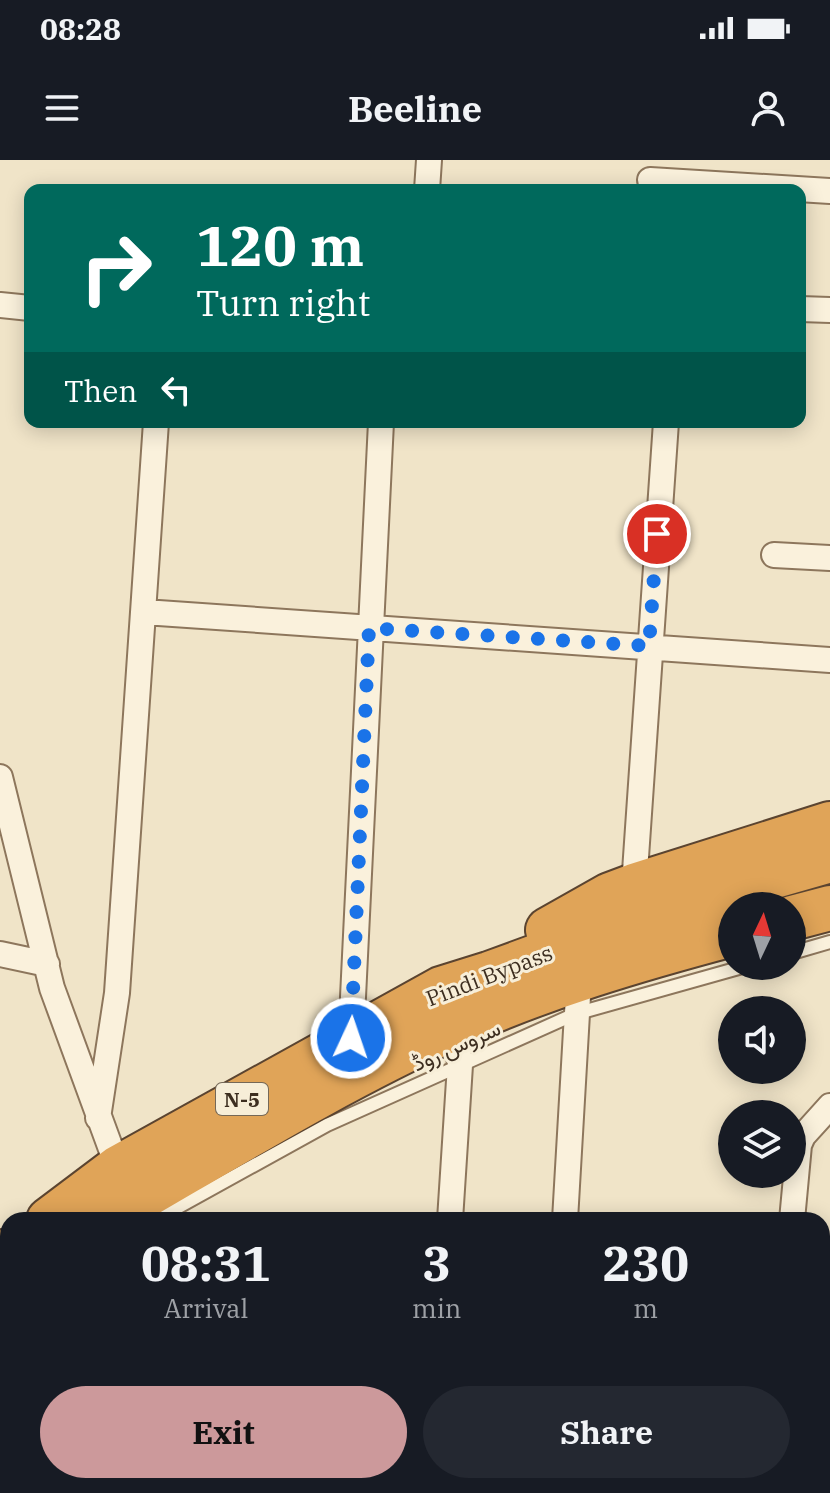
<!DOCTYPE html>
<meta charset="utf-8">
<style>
body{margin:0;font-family:"IBM Plex Serif",Vazirmatn,serif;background:#242831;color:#f1f3f6;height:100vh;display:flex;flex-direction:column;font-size:30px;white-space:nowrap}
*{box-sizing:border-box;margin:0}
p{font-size:26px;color:#9ea1a6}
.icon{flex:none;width:44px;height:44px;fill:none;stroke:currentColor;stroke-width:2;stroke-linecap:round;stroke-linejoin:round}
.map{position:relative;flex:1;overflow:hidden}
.sheet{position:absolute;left:0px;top:1052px;width:830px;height:282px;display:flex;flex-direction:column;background:#171b24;border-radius:24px 24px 0 0;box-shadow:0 4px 20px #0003}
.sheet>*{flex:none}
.top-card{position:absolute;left:24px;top:24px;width:782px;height:244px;border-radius:16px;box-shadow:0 4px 20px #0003;background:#00695c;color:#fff;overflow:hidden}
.needle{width:52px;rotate:4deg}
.buttons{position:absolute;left:718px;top:732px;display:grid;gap:16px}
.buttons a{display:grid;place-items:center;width:88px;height:88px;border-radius:50%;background:#171b24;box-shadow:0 4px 20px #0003;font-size:40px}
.pin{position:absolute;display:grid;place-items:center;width:68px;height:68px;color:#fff;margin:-34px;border:4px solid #fff;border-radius:50%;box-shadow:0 2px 8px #0007}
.me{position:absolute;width:88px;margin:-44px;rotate:3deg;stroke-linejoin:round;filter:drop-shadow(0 0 6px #0008)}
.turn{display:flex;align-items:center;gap:28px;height:168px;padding:0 40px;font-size:36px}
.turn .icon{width:104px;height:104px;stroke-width:2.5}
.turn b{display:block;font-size:56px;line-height:68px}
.then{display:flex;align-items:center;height:76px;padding:0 40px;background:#0003;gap:16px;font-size:30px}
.eta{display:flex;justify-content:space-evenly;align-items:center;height:136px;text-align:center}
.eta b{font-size:48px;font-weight:800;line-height:56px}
.button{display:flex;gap:16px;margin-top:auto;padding:16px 40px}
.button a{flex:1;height:92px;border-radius:48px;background:#cc999b;color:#111;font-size:32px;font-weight:800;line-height:92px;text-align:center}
.button a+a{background:#242831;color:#f1f3f6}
.status{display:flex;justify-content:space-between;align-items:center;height:56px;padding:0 40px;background:#171b24;direction:ltr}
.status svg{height:22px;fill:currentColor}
header{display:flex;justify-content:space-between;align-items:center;height:104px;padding:0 40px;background:#171b24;font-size:36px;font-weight:800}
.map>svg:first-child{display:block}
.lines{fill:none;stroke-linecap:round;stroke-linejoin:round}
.lane-casing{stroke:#8d765c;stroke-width:16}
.street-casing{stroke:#8d765c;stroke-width:28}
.highway-casing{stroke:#5b4430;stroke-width:48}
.lane{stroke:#faf1dc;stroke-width:12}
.street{stroke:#faf1dc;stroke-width:24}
.highway{stroke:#e0a458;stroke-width:44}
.route{stroke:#1a73e8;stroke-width:14;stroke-dasharray:0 25.2}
.labels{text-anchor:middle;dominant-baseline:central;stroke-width:6;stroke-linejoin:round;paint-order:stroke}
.shield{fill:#f7eed8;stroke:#756857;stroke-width:2}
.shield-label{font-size:20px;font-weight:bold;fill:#3d2e20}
.street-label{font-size:22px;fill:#3d2e20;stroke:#f7eed8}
</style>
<div class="status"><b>08:28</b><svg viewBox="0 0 49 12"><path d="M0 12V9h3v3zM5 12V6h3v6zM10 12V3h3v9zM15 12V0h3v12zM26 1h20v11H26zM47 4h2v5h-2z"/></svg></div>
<header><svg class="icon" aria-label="menu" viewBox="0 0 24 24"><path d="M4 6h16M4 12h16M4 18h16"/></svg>Beeline<svg class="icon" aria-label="person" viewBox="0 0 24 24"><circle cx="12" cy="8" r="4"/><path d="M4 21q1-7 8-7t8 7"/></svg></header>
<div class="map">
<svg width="830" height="1333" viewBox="0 0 830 1333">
<rect width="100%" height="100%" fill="#f0e4c8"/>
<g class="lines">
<defs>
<path id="lane" d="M792,793L830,782
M155,1060L327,965L575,854L746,806
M0,1170L8,1164"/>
<path id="street" d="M650,20L830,31
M427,30L429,0
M0,145L30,148
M800,149L830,150
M774,395L830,398
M144,452L830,500
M0,617L52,828L118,1008
M634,726L666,262
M0,794L47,804
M351,878L381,262
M98,958L117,833L156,262
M450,1060L460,905L456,866
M565,1060L579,819
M792,1060L799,985L803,976L830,946
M83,1333V1326
M198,1333V1326
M314,1333V1326
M431,1333L432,1326
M544,1333L545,1326
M655,1333L656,1326
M770,1333L771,1326"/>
<path id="highway" d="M792,758L830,748
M548,770L610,735L634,726L830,664
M49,1060L118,1008L441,829L489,814L694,739L830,700
M108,1060L124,1048C233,985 340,919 455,867C543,827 638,799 732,774
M0,1097L8,1091
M0,1142L8,1135"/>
</defs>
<use href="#lane" class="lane-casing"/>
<use href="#street" class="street-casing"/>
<use href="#highway" class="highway-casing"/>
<use href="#lane" class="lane"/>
<use href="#street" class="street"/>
<use href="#highway" class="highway"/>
</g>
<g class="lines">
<path class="route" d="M351,878L369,468L649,486L657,374"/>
</g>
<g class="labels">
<rect class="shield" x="216" y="923" width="52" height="32" rx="6"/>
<g class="shield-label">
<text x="242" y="939">N-5</text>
</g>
<g class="street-label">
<text transform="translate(489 815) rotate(-21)">Pindi Bypass</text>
<text transform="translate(456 885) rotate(-24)">سروس روڈ</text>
</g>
</g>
</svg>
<div class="buttons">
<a><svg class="needle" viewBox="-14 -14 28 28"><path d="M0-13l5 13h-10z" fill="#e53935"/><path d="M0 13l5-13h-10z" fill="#9ea1a6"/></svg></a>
<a><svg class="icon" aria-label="sound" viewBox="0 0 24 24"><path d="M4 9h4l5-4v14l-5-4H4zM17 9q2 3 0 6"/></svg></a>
<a><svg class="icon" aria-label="layers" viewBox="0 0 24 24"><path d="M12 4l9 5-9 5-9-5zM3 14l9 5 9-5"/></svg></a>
</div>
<div class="pin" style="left:657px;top:374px;background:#d93025"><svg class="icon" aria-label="arrive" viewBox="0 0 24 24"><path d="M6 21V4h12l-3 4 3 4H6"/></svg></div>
<svg class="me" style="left:351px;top:878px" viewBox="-20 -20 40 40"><circle r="17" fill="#1a73e8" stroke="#fff" stroke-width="3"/><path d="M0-11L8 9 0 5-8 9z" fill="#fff"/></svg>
<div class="top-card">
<div class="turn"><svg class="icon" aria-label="right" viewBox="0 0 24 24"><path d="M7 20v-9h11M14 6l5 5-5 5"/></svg><div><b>120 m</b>Turn right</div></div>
<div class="then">Then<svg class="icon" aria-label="left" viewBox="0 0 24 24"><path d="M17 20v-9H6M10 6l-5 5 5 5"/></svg></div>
</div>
<section class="sheet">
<div class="eta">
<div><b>08:31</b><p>Arrival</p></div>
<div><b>3</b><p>min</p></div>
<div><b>230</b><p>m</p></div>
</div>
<div class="button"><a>Exit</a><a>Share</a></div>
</section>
</div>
